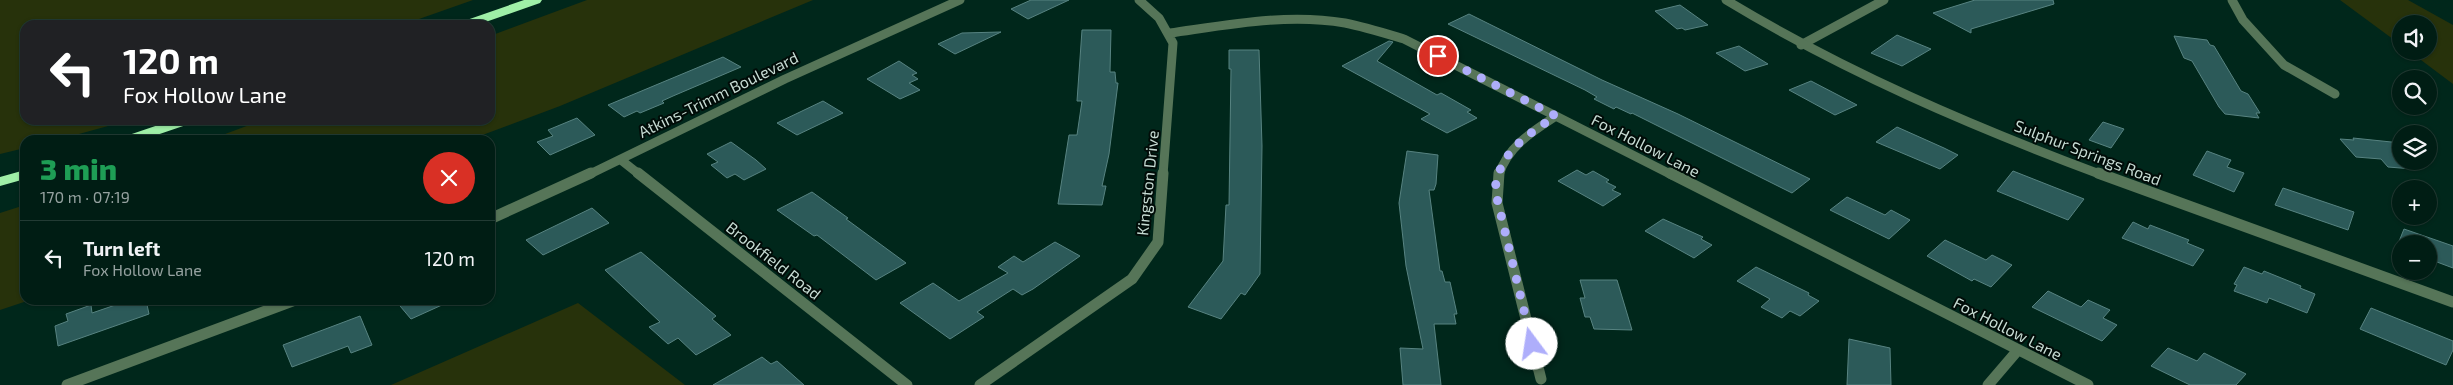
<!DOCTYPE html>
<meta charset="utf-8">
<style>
body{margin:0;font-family:"Exo 2",sans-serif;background:#0e2a22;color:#f1f3f6;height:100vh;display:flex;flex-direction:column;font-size:19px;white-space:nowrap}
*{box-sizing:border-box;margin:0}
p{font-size:16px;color:#95a2a0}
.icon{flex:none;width:28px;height:28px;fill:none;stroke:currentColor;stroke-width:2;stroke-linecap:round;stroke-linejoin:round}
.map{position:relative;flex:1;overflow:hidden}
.details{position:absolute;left:20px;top:135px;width:475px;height:170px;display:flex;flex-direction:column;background:#001d14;border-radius:15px;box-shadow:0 1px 4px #0004,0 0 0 1px #223b34}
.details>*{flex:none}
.top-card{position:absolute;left:20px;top:20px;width:475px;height:105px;border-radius:15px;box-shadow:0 1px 4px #0004,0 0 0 1px #223b34;background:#202124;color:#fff;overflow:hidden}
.controls{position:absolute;left:2392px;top:15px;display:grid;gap:10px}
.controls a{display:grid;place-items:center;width:45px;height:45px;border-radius:50%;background:#001d14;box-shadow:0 1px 4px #0004,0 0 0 1px #223b34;font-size:25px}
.pin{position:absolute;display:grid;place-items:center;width:42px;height:42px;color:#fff;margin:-21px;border:2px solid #fff;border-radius:50%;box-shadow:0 1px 5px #0007}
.me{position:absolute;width:55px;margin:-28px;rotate:346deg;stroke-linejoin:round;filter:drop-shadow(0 0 4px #0008)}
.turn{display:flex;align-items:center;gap:18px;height:105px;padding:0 20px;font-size:22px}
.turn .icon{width:65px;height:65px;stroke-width:2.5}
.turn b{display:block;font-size:35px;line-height:42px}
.round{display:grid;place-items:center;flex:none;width:52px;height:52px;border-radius:26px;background:#0e2a22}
.summary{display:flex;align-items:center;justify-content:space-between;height:85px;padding:0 20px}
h1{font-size:30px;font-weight:800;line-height:38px;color:#1e9e55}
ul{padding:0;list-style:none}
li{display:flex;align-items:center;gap:15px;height:75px;padding:0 20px;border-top:1px solid #223b34}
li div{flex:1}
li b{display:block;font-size:19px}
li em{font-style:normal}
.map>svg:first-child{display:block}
.green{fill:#27320b}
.building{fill:#2c5a59;stroke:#578381}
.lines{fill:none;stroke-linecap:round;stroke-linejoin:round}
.minor-far1{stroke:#567558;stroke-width:9}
.minor{stroke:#567558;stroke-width:11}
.tertiary-far1{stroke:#567558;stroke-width:9}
.tertiary{stroke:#567558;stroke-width:11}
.motorway{fill:#9fefa7;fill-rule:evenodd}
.route{stroke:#aeaefb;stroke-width:9;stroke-dasharray:0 16.2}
.labels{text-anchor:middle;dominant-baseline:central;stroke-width:4;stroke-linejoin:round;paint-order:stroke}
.street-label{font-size:16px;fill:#c6dbd3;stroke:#010c08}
</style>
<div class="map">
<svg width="2453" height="385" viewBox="0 0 2453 385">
<rect width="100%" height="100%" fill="#00271b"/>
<path class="green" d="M0,0H473L402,25H25V120H130L57,140H25V148L0,154Z
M587,0H813L560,106L469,140H209L263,120H490V36Z
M2340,0H2408L2453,25V84L2409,51H2429V24H2401V45Z
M25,205V300H30L0,310V213Z
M578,303L685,385H391Z"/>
<path class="building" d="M1031,0H1069L1028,19L1011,9Z
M1975,0H2053L2054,4L1971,29V33L1933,13Z
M1680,5L1708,25L1685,30L1682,28L1677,29L1655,11Z
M1469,14L1602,80L1678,114L1810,179L1792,193L1632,113L1631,114L1616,107L1614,109L1594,99L1597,97L1585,90L1448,24Z
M1082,30H1111L1110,72H1115L1116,83H1118L1109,154L1102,186H1106L1102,205L1058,204L1069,135H1077L1082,101H1077Z
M1001,32L955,54L938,44L962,33Z
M1897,35L1931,49L1902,66L1871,53Z
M2174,36L2207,40L2210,45L2214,46L2241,91L2248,94L2260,113H2256L2259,118L2225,114L2219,107L2192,61L2184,58Z
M1389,41L1393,42L1377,61L1437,95L1441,93L1471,110L1467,112L1477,118L1447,133L1421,119L1430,114L1342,66Z
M1739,46L1768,64L1745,71L1716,53Z
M1229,50H1259L1262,146L1260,274L1245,295L1241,293L1221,319L1188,307L1223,261L1226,205H1229L1231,69H1229Z
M723,57L741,67L673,96L662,101L664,103L640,113L637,111L624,117L608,105Z
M899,61L917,73L912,75L918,79L909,83L920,90L900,99L867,79Z
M1811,81L1836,94L1857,105L1835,115L1789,90Z
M823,101L843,113L797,135L777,123Z
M577,118L595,135L550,155L537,142L553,136L548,130Z
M2103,122L2124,129L2111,148L2089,140Z
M1897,127L1944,148L1958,155L1940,169L1876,142Z
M2353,138L2401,143V161H2406L2413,169L2388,167L2381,159L2356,157L2340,139L2354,140Z
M731,142L756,160L766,169L744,180L735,174L727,178L711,165L718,162L707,154Z
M1407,151L1438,155L1436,184L1434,190H1429L1440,271H1442L1445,282H1450L1457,314H1454L1456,324H1434L1441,385H1403L1400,348L1423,349L1406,266L1399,203Z
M2207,151L2231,160L2227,167L2244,173L2234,192L2193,175Z
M1577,170L1586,175L1593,171L1609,180L1606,182L1616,187L1612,190L1621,194L1603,206L1558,181Z
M2013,171L2084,199L2068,220L1997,191Z
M2283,188L2354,212L2348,230L2275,205Z
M812,192L848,218L846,219L906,263L876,280L817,235L814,236L777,210Z
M1847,197L1885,215L1891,210L1910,220L1889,239L1830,210Z
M592,208L609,223L543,255L526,240Z
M1663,219L1703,237L1701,239L1712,245L1694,258L1645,231Z
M2133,222L2148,229L2150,225L2189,240L2187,243L2204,250L2193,266L2122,238Z
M2404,229L2453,246V268L2429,259V244H2401V248H2400L2401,245L2398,244Z
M1945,240L1986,260L1992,255L2012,265L1991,287L1974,279L1972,281L1927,256Z
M1055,242L1080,256L1033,289L1022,295L1013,289L977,312L984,317L950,339L900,303L933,283L959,301L1008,273L998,267L1014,256L1023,262Z
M641,252L716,316L712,319L731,335L696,355L678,338L668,344L649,327L660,322L605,270Z
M1756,267L1809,293L1808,295L1819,301L1800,316L1790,311L1782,318L1761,307L1770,299L1737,281Z
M2244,267L2262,274L2264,271L2301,286L2300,288L2315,294L2307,313L2269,298L2267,303L2234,291L2237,285L2234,284Z
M1580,280H1617L1632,330L1594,329L1590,317H1585L1580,298H1585Z
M2048,291L2081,307L2088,300L2110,310L2103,318L2117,325L2102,341L2032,307Z
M130,300H146L149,314L58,346L55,326L68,321L66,314L91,305L92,313Z
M395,300H453L411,319Z
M2371,308L2453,341V350L2446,365L2360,329Z
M360,316L372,345L351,353L348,346L292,367L283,345Z
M1849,339L1890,348L1891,385H1847Z
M2168,348L2197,361L2204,353L2246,374L2236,385H2190L2151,366Z
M762,357L771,364L777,361L804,385H713Z"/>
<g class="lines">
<path class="minor-far1" d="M1139,0L1159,18L1173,43L1163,175
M2232,0L2243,20L2284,65L2335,94
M1170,33C1227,25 1287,13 1345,23C1365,27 1384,33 1404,39L1672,175
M1801,45L1884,0
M621,160L640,175
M588,175L785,79L960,0
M1499,175C1507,147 1533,131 1556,116"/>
<path class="minor" d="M638,173L907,385
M1499,173L1497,203L1541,379
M1670,173L2088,385
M490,219L591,173
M67,385L295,300
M980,385L1132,279L1158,242L1163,173
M1988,385L2018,350"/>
<path class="tertiary-far1" d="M1726,0C1845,72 1971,126 2102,175"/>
<path class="tertiary" d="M2098,173L2453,302"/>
<path class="motorway" d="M524,0H542L540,3L477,25H459L461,22Z
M173,120H194L192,123L142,140H121L123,137Z
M25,170V179L0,186V177Z"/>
</g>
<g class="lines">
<path class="route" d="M1438,56L1556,116C1527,135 1499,152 1495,190L1532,344"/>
</g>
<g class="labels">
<g class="street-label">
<text transform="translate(718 94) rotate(-26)">Atkins-Trimm Boulevard</text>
<text transform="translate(1646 145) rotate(27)">Fox Hollow Lane</text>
<text transform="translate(2088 152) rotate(21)">Sulphur Springs Road</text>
<text transform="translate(1147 183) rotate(-84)">Kingston Drive</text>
<text transform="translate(774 260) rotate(38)">Brookfield Road</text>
<text transform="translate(2008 328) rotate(27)">Fox Hollow Lane</text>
</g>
</g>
</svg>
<div class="controls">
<a><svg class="icon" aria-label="sound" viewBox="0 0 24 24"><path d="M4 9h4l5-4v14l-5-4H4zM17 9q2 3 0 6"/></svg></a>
<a><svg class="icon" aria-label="search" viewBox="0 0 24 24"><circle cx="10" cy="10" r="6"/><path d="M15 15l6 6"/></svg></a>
<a><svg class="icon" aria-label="layers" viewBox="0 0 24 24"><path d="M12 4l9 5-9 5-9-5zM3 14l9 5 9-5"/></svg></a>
<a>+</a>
<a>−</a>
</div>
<div class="pin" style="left:1438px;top:56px;background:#d93025"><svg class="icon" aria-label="arrive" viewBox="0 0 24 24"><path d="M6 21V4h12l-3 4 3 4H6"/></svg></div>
<svg class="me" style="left:1532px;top:344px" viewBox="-20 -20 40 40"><circle r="19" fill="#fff"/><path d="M0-13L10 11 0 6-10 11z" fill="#aeaefb"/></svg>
<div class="top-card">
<div class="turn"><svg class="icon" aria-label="left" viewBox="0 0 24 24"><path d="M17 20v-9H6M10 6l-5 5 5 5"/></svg><div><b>120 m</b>Fox Hollow Lane</div></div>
</div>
<section class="details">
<div class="summary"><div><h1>3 min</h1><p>170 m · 07:19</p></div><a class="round" style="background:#d93025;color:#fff"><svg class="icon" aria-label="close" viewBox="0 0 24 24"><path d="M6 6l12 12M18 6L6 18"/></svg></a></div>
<ul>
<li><svg class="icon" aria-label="left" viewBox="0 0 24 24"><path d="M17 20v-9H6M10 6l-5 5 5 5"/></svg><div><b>Turn left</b><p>Fox Hollow Lane</p></div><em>120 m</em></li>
</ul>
</section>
</div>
